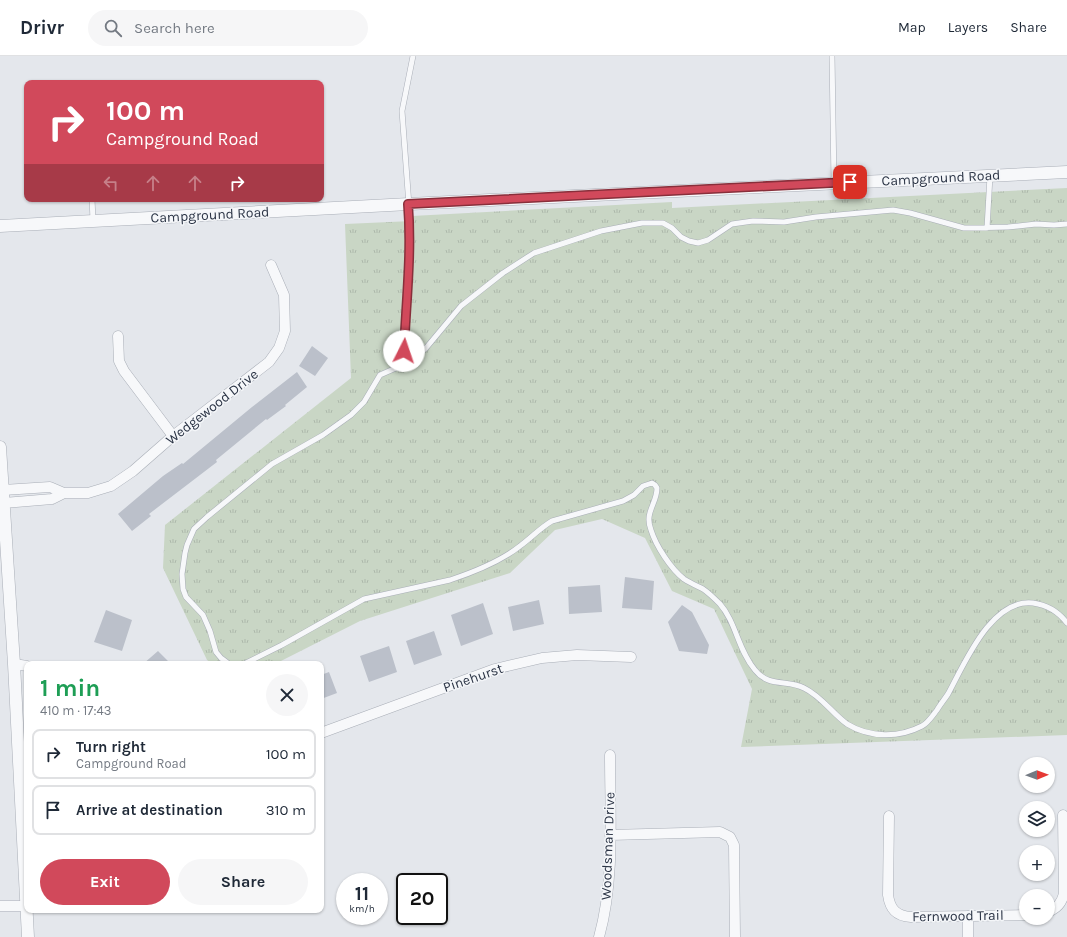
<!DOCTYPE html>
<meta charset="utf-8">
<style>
body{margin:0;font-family:Karla,sans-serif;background:#f6f6f7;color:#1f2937;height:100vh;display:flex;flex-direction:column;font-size:15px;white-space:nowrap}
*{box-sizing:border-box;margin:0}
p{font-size:13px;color:#747a83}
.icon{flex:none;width:22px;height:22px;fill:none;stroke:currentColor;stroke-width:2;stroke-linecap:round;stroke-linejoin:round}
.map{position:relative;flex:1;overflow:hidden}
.side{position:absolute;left:24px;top:605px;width:300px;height:252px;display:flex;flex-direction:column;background:#fff;border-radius:8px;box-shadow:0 1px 3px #0004}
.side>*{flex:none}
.guide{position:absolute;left:24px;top:24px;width:300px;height:122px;border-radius:8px;box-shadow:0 1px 3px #0004;background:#d1495b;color:#fff;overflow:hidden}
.needle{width:26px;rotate:89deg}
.tools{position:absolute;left:1019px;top:701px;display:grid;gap:8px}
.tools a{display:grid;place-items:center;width:36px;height:36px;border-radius:50%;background:#fff;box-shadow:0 1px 3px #0004;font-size:20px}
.speed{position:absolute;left:336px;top:817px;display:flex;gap:8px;font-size:20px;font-weight:700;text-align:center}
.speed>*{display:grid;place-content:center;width:52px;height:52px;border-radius:50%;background:#fff;box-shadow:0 1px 3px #0004;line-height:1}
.speed small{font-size:10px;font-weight:400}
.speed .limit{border:2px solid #111;border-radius:6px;background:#fff;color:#111}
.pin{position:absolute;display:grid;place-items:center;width:34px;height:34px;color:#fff;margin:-17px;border-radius:8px;box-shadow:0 2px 6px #0006}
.me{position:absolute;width:44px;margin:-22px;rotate:4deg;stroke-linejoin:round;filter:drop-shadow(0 0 3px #0008)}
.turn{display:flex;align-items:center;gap:14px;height:84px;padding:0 16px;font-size:18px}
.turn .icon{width:52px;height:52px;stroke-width:2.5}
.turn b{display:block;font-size:28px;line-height:34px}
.lanes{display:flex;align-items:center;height:38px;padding:0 16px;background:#0003;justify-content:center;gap:20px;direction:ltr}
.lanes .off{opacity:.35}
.round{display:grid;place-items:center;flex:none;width:42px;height:42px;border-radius:21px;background:#f6f6f7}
.overview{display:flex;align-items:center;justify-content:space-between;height:68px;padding:0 16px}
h1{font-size:24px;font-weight:700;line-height:30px;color:#1e9e55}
.action{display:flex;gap:8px;margin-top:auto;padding:8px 16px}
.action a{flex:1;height:46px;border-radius:24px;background:#d1495b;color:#fff;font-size:16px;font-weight:700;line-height:46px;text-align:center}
.action a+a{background:#f6f6f7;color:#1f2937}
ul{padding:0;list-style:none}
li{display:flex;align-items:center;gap:12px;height:50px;margin:0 8px 6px;padding:0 8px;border:2px solid #e0e1e3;border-radius:8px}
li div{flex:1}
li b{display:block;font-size:15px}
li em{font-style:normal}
header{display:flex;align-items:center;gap:24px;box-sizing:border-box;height:56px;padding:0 20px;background:#fff;border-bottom:1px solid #e0e1e3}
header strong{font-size:19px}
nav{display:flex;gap:22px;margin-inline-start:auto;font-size:14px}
.search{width:280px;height:36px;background:#f6f6f7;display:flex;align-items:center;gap:10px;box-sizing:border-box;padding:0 14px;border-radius:22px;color:#747a83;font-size:15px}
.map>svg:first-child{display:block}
.grass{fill:url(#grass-tufts)}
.building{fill:#bbc0ca}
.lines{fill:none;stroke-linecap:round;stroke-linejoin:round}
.service-casing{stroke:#a9aeb7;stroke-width:6}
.minor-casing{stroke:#a9aeb7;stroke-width:11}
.tertiary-casing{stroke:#a9aeb7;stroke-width:13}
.service{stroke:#f7f8fa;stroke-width:5}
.minor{stroke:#f7f8fa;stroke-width:10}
.tertiary{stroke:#f7f8fa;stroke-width:12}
.route-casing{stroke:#882f3b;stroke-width:10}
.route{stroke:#d1495b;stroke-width:7}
.labels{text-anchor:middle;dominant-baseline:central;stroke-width:3;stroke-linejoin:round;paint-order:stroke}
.street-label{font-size:14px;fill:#2b3445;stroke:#f4f6f9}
</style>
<header>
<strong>Drivr</strong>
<div class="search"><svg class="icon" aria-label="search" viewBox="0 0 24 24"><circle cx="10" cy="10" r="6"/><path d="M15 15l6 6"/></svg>Search here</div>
<nav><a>Map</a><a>Layers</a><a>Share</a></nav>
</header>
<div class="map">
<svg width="1067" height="881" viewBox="0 0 1067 881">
<defs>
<pattern id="grass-tufts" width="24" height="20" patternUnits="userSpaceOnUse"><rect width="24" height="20" fill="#c9d6c5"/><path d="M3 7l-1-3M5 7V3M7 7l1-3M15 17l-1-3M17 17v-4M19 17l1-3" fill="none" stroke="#adb8ab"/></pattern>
</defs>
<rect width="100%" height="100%" fill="#e4e7ec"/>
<path class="grass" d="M1067,132V679L741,691L752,633L714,553L672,535L645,482L602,463L555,474L510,517L360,565L275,608H213L207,604L163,512L165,469L351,322L345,168L412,165V160L672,146V152Z"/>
<path class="building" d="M312,290L328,302L315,320L299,310Z
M297,316L307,331L285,349L286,350L267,364L266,363L216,404L217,406L149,458L151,460L132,475L118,458L163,420L182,407L183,408L252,351Z
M625,521L654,525L652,554L622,552Z
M600,529L602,556L569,558L568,531Z
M539,544L544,568L513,575L508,551Z
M483,547L493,578L461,590L451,559Z
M682,549L692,556L709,589L707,598L679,595L668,566Z
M106,554L132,564L122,595L94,586Z
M434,575L442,599L414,609L406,585Z
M389,590L397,616L369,626L360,600Z
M158,595L171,608H143Z
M329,616L337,637L321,643V619Z"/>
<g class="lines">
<defs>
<path id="service" d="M832,0L834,127
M92,143L93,164
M987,172L990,120
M404,295L409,217L410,163L402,55L413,0
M229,608L221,602L216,596L210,575L203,559L186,541L183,533L182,518L185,497L187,489L194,473L207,461L272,408L323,379L351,359L364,346L380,319L405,308L415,301L426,292L461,250L503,217L534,197L601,175L642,167H663L672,172L681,181L689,185L698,187L708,184L732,168L753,165L784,166L816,161L893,154L910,157L964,172L1008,171L1036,168L1054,169L1067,168
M244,608L282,589L364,543L450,524C474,516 500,506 520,490C531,482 540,472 552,465L623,445L634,439L643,430L652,427L655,429L657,432C657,448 644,456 651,474C656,490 671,513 684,523C690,527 697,530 703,533C709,537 715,543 720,548C736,566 738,594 755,614C769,632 787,623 804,632C821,640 832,657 847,668C870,682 899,682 922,670C928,667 933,659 937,654C940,649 944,644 948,638C964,609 991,542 1033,547C1047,549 1058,555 1067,567"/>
<path id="minor" d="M118,280L119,305L124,315L173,380
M3,434L50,431L64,437
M4,447L52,443L64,437H88L111,430L133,415L173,380L269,306L279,292L285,275L284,239L271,209
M14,608L27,610
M321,677L495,613L542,602L577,599L631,601
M889,760L888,839C890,853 896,860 911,861L1026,859
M610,779L720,776L730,781L734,789L735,881
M0,850H26
M1048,856C1057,852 1061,848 1064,838L1063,759
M968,860V881
M599,881C615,824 610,758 610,699"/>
<path id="tertiary" d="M0,170L409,148L1067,116
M0,391L14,608L28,881"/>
</defs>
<use href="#service" class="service-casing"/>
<use href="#minor" class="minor-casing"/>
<use href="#tertiary" class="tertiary-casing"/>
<use href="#service" class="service"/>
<use href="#minor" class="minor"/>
<use href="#tertiary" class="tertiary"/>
</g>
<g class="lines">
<defs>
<path id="route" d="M404,295C406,246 412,197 408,148L850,126"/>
</defs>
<use href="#route" class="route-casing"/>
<use href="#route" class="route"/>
</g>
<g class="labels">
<g class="street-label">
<text transform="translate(941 122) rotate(-3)">Campground Road</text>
<text transform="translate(210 159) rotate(-3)">Campground Road</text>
<text transform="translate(212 351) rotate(-38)">Wedgewood Drive</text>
<text transform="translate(473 622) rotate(-19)">Pinehurst</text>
<text transform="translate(608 790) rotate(-88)">Woodsman Drive</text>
<text transform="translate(958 860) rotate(-1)">Fernwood Trail</text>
</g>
</g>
</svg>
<div class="tools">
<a><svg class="needle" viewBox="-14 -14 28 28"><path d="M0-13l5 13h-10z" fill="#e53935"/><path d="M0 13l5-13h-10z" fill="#747a83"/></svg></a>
<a><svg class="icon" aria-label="layers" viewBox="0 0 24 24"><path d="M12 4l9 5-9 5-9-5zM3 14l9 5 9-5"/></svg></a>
<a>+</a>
<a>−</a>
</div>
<div class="speed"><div>11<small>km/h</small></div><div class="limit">20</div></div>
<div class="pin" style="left:850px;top:126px;background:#d93025"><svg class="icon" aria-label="arrive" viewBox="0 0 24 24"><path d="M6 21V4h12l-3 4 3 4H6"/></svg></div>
<svg class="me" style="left:404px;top:295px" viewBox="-20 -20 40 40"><circle r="19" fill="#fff"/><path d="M0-13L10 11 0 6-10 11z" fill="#d1495b"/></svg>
<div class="guide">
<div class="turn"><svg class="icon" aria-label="right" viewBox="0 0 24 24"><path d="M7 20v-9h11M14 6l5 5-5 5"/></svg><div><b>100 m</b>Campground Road</div></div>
<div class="lanes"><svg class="icon off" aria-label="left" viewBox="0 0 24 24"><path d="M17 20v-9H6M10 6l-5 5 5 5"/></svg><svg class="icon off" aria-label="ahead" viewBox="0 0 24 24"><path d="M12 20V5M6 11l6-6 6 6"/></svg><svg class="icon off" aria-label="ahead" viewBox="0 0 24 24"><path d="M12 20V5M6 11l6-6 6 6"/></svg><svg class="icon" aria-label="right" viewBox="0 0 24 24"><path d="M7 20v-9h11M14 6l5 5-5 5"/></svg></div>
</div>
<section class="side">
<div class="overview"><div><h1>1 min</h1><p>410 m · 17:43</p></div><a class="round"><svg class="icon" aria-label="close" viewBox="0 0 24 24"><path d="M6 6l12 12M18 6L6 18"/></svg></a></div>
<ul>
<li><svg class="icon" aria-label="right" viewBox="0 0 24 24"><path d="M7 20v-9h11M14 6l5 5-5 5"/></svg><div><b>Turn right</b><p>Campground Road</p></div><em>100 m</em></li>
<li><svg class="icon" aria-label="arrive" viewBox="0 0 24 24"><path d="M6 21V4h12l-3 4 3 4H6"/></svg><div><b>Arrive at destination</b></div><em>310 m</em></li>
</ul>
<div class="action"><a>Exit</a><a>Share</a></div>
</section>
</div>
